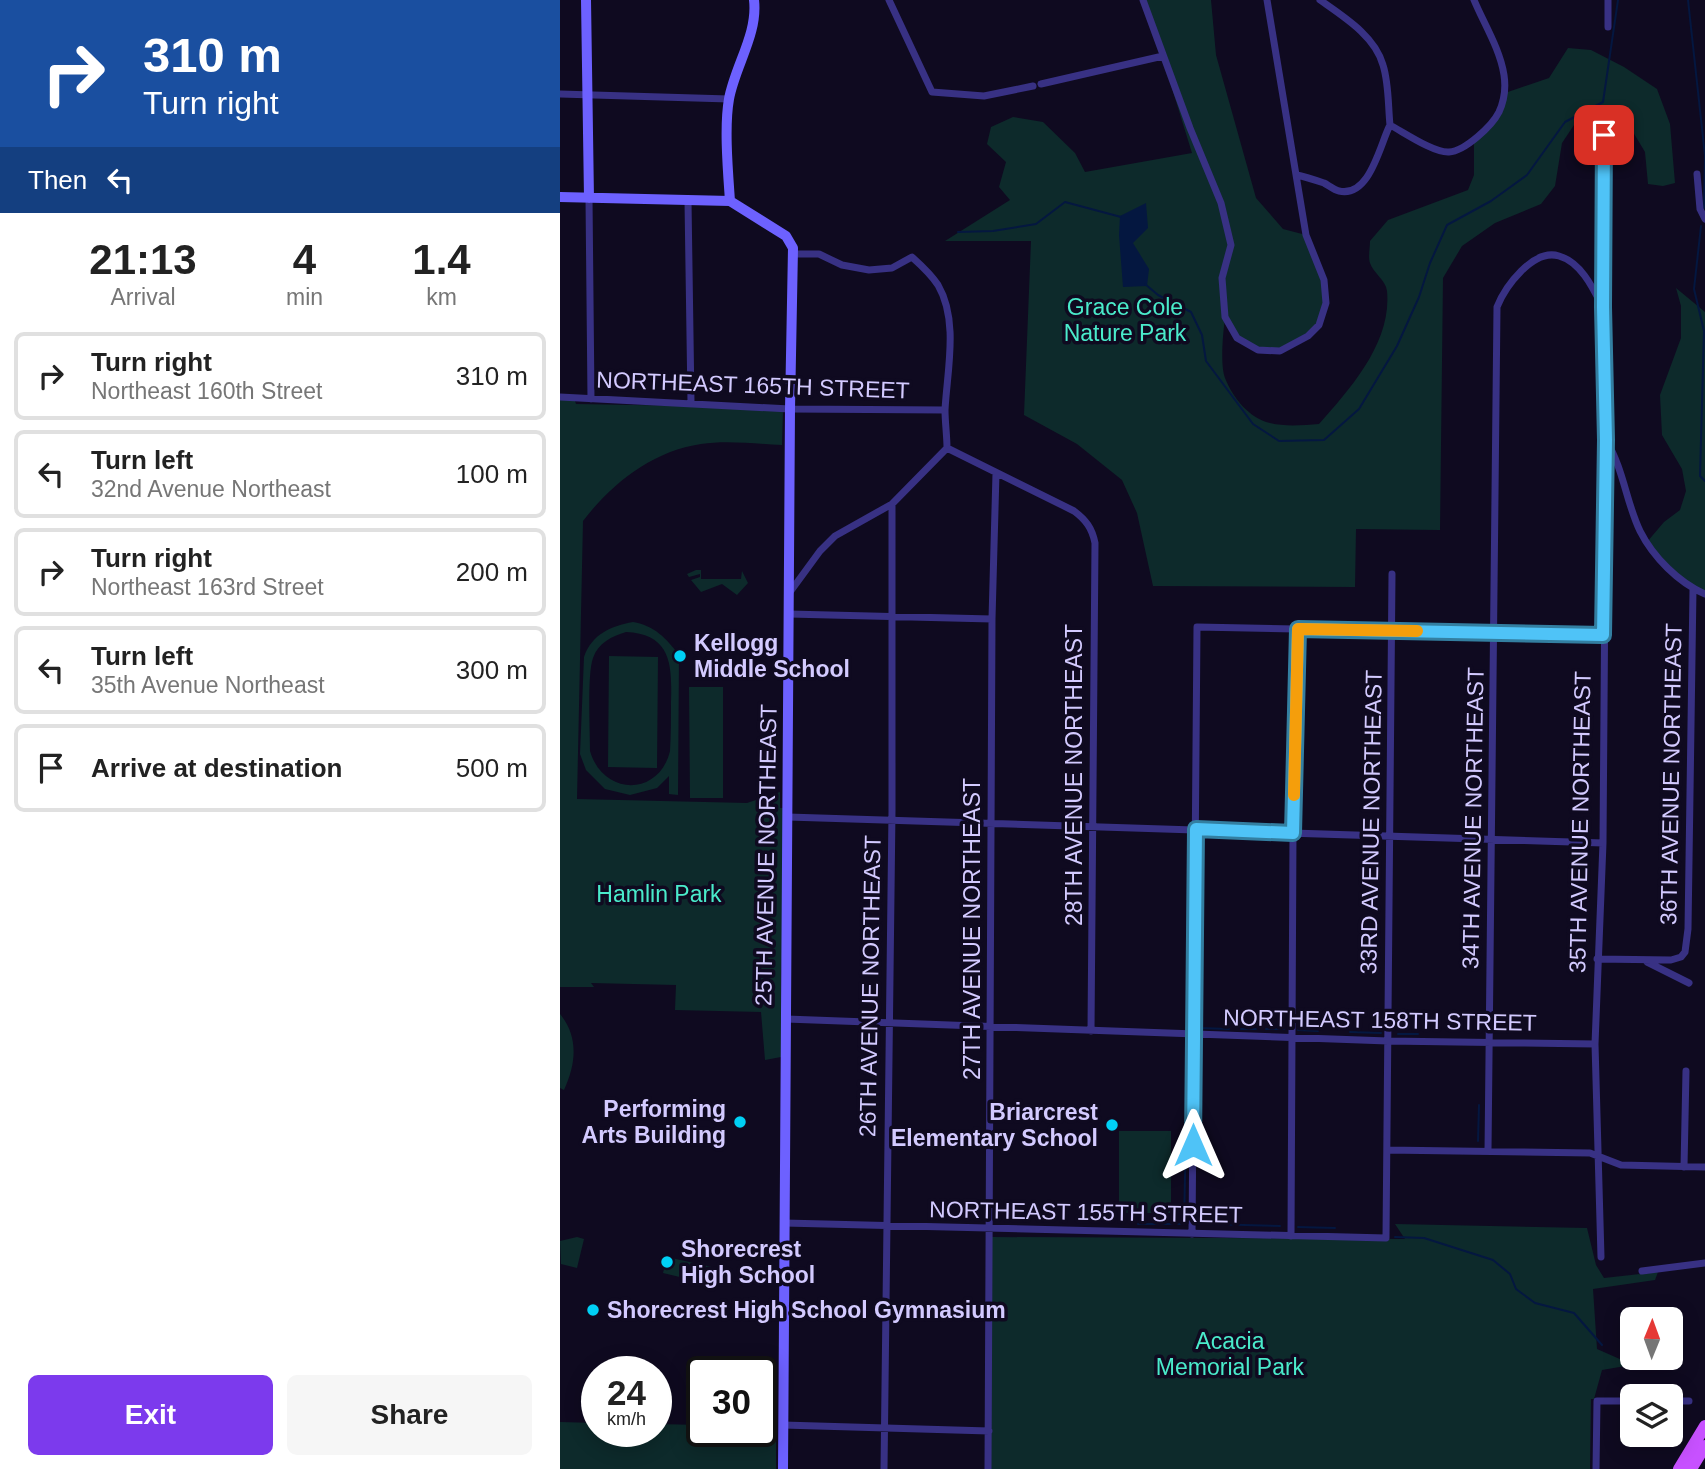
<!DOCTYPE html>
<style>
body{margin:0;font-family:Arial,sans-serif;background:#f6f6f6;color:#222;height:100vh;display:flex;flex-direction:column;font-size:26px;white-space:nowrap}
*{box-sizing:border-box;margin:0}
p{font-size:23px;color:#767676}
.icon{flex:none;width:38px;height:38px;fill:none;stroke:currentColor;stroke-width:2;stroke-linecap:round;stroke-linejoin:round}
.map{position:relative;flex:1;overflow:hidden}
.sheet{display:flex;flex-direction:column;background:#fff;width:560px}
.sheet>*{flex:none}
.banner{background:#1a4fa0;color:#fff;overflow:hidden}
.needle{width:46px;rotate:1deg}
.buttons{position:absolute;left:1060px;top:1307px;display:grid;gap:14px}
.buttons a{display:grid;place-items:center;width:63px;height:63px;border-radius:10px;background:#fff;box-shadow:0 4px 18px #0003;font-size:35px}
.speed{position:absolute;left:21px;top:1356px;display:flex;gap:14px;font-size:35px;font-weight:700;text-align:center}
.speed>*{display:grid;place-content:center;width:91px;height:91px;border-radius:50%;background:#fff;box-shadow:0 4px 18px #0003;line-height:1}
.speed small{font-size:18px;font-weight:400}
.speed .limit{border:4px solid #111;border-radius:10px;background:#fff;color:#111}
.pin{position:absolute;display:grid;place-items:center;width:60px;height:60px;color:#fff;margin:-30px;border-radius:14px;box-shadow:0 4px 10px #0006}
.me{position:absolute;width:77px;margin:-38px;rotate:0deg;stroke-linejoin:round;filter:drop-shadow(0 0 5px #0008)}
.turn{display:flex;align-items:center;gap:24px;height:147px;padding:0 28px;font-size:32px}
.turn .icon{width:91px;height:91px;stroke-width:2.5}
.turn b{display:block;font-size:49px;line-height:60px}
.then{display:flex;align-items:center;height:66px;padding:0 28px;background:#0003;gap:14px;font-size:26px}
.eta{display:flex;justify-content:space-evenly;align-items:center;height:119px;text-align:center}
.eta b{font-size:42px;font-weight:800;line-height:49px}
.action{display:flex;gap:14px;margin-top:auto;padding:14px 28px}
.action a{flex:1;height:80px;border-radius:10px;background:#7c3aed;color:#fff;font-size:28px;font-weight:800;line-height:80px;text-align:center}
.action a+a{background:#f6f6f6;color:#222}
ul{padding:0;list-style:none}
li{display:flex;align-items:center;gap:21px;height:88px;margin:0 14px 10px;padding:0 14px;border:4px solid #e0e0e0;border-radius:10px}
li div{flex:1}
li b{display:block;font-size:26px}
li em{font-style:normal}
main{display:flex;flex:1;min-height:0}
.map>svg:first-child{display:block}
.green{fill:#0d2a2b;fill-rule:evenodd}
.water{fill:#041740}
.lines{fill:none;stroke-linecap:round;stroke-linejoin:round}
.stream{stroke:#041740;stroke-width:2}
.street{stroke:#383184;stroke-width:7}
.secondary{stroke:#6d61ff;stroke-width:10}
.primary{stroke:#c751ff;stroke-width:12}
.route-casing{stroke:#337fa1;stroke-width:18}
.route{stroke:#4fc3f7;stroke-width:12}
.slow{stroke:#f59e0b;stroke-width:12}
.poi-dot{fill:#00d0f5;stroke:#0f0a20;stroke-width:2.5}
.labels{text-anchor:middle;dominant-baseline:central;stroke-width:7;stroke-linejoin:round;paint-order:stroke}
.park-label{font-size:23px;fill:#4aebcb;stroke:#0f0a20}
.street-label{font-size:23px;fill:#d3caff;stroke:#0f0a20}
.poi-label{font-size:23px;font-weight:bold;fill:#d3caff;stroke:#0f0a20;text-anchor:start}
</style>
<main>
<section class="sheet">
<div class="banner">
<div class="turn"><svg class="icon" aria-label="right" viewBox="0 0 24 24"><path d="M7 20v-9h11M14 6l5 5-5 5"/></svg><div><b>310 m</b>Turn right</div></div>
<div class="then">Then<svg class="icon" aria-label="left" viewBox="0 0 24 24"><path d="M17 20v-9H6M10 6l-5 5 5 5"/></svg></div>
</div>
<div class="eta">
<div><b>21:13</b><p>Arrival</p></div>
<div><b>4</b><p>min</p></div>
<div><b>1.4</b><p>km</p></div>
</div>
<ul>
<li><svg class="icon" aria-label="right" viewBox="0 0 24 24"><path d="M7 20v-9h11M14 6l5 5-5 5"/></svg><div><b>Turn right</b><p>Northeast 160th Street</p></div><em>310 m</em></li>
<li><svg class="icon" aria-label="left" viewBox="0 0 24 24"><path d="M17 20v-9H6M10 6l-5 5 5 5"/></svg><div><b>Turn left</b><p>32nd Avenue Northeast</p></div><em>100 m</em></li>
<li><svg class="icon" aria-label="right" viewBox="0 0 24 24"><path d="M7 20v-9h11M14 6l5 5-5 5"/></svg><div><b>Turn right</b><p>Northeast 163rd Street</p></div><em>200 m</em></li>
<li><svg class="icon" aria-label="left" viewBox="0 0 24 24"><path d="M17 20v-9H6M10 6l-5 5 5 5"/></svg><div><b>Turn left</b><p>35th Avenue Northeast</p></div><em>300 m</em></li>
<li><svg class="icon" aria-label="arrive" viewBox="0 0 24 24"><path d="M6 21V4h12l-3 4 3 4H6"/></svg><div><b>Arrive at destination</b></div><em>500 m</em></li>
</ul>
<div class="action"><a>Exit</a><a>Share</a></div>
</section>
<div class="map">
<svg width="1145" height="1469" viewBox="0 0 1145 1469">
<rect width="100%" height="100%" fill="#0f0a20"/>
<path class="green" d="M582,0H651L656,55L696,198L723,229L746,235L764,280L766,303L759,325L720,351L698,350L677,338L665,318C663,333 660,365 665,378C673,398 689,418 710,423C726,427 744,425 759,424C791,388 832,342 827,291C826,280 813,273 810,263C808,257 810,248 810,241L828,220L908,190L914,175V139L938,114L945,93L989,78L1008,48L1031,50L1064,67L1097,89L1110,124L1115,183L1103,186L1088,184L1085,152L1064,117L1033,116L1014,125L1002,143L995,186L981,204L935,223L902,246L883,278L880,530L796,529L795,587L593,586L577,513L562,480L517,444L464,415L471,241H385L450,200L439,187L446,162L427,144L431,127L453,117L483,122L515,153L525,172L632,153L602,56Z
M1116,288L1145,312V594L1104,565L1087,542L1104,522L1120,510L1126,491L1122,469L1102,435L1100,395L1121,338V306Z
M0,397L14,398L16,404L131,406L223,411L222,445C196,444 167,440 141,444C93,451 52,483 23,521L17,799L187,803L220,792V808H228L227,882L221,974V1057L205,1060L201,1012L115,1010L116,985L31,983L34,987H0Z
M136,570H141V579H181L182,571L188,583L177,595L162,584L141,592L131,580L140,577V574L129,577L127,574Z
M73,622C95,626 106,638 119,655L118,795L109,794V776L97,788L70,795L45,789L26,770L20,754L24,657C32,634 51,626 73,622ZM66,632C112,634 112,666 111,702C111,719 111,735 110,751C99,797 43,796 30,751C30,730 27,675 33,658C38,643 52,636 66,632Z
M49,656L98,657L97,768L48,767Z
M129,687H163V798H130Z
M0,1014C19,1037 16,1064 4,1090L0,1088Z
M559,1131H611V1213H559Z
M835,1224L1027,1228L1036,1265L1044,1278L1098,1272L1095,1280L1033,1289L1037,1349L1062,1360L1083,1363L1042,1370L1034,1399H1031L1030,1469H428L432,1237L845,1239Z
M17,1237L24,1239L17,1268L1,1264L0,1241Z
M107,1257L152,1267L149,1284L103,1273Z
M0,1422L37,1423V1432H96V1424L142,1425V1432H201V1426L216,1427V1469H0Z"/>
<path class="water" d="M586,203L588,228L573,243L589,269L587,286L563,287L559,235L560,216Z"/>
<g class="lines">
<path class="stream" d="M1128,0L1145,156L1144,208
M1141,226L1134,289L1144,331L1140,476L1145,481
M398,232L433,231L476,224L505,202L561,217
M585,284L598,295L631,312L642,335L646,361L693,424L719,441L764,440L799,409L837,346L859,297L870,263L887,225L931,201L967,175L1005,122L1043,102L1058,0
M639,996V1028L669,1029
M681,1029H696
M706,1029H724
M738,1030L758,1031
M790,1032L821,1033
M838,1034H858
M918,1141L919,1105
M578,1224H624L626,1128
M646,1224L720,1226
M738,1227L775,1228
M835,1237L864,1238L933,1260L950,1274L956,1289L975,1303L1014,1313L1042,1345"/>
<path class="street" d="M329,0L372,92L424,96L473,86
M583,0L630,128L661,203L671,245L662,278L665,317L677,338L698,350L720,351L748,336L759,325L766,303L764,280L746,235L707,0
M760,0C784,17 815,36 823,65C829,84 828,106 830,125
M1048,0V27
M481,84L603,56
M0,94L169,99
M1137,174L1140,209L1145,219
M737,175C746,177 755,180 764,183C768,185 774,190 779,191C810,198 820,144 830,125C845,133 874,153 889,152C905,151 932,126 939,112C944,101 946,88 944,75C940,49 924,24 914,0
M29,198L31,399
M128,201L131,402
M233,254H259L282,265L309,270L332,268L352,257C362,266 371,274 378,285C399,321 387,371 385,410C385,422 387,436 387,448
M0,397L230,409L385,410
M1046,440C1064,470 1066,502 1080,531C1093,557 1119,583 1145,594
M387,448L514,511C526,520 532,528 535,543L531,1031
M230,592L260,551L275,536L332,504L387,448
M229,614L432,619
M228,817L1043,843
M1037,959L1111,960L1121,957L1125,952L1128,929L1133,589
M1087,962L1129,983
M226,1019L828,1041L1035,1044
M827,1150L1030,1153L1061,1165L1145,1167
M928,1151L937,307C945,287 973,248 999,256C1020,262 1032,286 1041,304
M1124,1167L1126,1071
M224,1223L826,1238L832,574
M632,1234L637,627L1043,635
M731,1236L733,833L738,629
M1041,1257L1035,1044L1043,843L1046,440L1043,307L1044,135
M1082,1271L1145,1263
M1111,1401H1129
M223,1425L429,1431
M324,1469L332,811V504
M428,1469L432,619L436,473
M1036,1469L1037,1401H1073"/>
<path class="secondary" d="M26,0L29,198
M0,197L170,201L226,236L233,248L230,409L223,1469
M170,201C168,172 164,127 169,99C175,66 198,34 194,0"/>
<path class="primary" d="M1119,1469L1145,1426
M1131,1469L1145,1446"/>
</g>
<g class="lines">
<defs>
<path id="route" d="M633,1145L636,829L733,833L738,629L1043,635L1046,440L1043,307L1044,135"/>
</defs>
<use href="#route" class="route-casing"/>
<use href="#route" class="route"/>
<path class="slow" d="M734,795L738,629L857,631"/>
</g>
<g class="poi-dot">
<circle cx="120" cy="656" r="7"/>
<circle cx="180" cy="1122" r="7"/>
<circle cx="552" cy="1125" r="7"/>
<circle cx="107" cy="1262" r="7"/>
<circle cx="33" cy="1310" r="7"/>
</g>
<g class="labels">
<g class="park-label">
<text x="565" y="307">Grace Cole<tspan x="565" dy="26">Nature Park</tspan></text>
<text x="99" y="894">Hamlin Park</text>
<text x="670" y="1341">Acacia<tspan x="670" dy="26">Memorial Park</tspan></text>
</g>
<g class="street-label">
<text transform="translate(193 385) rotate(2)">NORTHEAST 165TH STREET</text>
<text transform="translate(1111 774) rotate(-89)">36TH AVENUE NORTHEAST</text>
<text transform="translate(514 775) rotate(-90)">28TH AVENUE NORTHEAST</text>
<text transform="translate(913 818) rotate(-89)">34TH AVENUE NORTHEAST</text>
<text transform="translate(811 822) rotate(-89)">33RD AVENUE NORTHEAST</text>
<text transform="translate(1020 822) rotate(-89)">35TH AVENUE NORTHEAST</text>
<text transform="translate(206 855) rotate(-89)">25TH AVENUE NORTHEAST</text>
<text transform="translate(412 929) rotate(-90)">27TH AVENUE NORTHEAST</text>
<text transform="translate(310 986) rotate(-89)">26TH AVENUE NORTHEAST</text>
<text transform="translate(820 1020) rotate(1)">NORTHEAST 158TH STREET</text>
<text transform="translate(526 1212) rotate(1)">NORTHEAST 155TH STREET</text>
</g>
<g class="poi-label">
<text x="134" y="643">Kellogg<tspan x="134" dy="26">Middle School</tspan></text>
<text x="166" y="1109" text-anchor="end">Performing<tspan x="166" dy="26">Arts Building</tspan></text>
<text x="538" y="1112" text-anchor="end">Briarcrest<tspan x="538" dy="26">Elementary School</tspan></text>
<text x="121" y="1249">Shorecrest<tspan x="121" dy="26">High School</tspan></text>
<text x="47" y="1310">Shorecrest High School Gymnasium</text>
</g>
</g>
</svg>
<div class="buttons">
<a><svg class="needle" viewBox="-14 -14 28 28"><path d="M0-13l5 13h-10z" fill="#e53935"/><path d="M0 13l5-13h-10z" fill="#767676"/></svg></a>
<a><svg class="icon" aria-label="layers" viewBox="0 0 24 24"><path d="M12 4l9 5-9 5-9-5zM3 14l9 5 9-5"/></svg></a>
</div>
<div class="speed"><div>24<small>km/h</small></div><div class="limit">30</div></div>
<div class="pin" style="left:1044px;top:135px;background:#d93025"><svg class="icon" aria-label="arrive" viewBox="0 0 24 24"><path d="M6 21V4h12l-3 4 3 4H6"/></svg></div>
<svg class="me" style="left:633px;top:1145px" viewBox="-20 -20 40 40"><path d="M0-17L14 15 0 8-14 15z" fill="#4fc3f7" stroke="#fff" stroke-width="4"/></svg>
</div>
</main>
